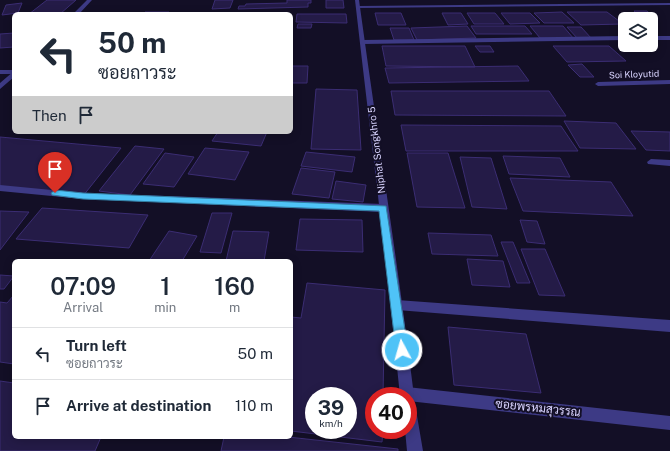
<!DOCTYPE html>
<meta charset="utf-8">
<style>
body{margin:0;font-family:"Public Sans",Sarabun,sans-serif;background:#f6f6f7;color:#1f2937;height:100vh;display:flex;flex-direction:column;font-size:15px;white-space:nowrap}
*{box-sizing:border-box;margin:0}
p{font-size:13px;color:#747a83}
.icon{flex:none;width:22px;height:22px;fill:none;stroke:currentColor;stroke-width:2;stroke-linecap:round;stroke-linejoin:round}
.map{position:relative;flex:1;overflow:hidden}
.details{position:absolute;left:12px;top:259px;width:281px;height:180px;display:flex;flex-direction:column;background:#fff;border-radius:6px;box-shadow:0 2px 10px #0003}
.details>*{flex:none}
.top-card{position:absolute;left:12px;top:12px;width:281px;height:122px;border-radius:6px;box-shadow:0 2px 10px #0003;background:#fff;color:#1f2937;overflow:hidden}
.controls{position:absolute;left:618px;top:12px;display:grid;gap:8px}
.controls a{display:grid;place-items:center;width:40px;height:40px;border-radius:6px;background:#fff;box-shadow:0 2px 10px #0003;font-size:20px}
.speed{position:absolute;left:305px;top:387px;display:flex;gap:8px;font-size:20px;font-weight:700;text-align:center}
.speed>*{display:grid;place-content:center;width:52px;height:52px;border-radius:50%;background:#fff;box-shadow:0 2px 10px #0003;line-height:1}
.speed small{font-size:10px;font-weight:400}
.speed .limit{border:6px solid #d22;background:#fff;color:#111}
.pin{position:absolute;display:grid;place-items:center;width:34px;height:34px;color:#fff;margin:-41px -17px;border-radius:50% 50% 50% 0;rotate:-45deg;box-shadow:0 0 4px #0007}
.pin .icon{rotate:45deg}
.me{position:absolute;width:44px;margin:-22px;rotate:354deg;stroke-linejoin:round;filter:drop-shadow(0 0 3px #0008)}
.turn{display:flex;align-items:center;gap:14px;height:84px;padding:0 20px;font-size:18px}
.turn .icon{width:52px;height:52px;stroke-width:2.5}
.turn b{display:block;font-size:28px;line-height:34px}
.then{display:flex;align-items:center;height:38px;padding:0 20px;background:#0003;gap:8px;font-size:15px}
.eta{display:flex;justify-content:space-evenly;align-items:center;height:68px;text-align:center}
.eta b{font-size:24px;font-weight:600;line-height:28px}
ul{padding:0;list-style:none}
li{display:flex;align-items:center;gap:12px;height:52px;padding:0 20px;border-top:1px solid #e0e1e3}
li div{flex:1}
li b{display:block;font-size:15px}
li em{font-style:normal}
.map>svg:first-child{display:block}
.building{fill:#241b47;stroke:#3b2d73;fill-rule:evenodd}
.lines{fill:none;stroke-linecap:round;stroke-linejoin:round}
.minor{fill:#3d3a85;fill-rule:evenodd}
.tertiary{fill:#3d3a85;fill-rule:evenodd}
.route{fill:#4fc3f7;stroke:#337fa1}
.labels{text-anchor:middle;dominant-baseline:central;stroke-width:4;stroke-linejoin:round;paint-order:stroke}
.far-street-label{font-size:9px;fill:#d9d4ff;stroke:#130f26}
.street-label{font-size:10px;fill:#d9d4ff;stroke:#130f26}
.near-street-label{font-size:12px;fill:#d9d4ff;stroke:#130f26}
</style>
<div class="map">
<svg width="670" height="451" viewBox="0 0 670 451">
<rect width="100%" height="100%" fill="#130f26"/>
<path class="building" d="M47,0H76L60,14H29Z
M215,0H233L230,8L212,9Z
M287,0H311V3H308V7L238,9L239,6H245L246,4L287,3Z
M326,0H343L344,8H326Z
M22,3L18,13L2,15L6,5Z
M634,11H647L657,20L642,19Z
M145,12H169L167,14H190H143Z
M562,12L574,23H544L534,13Z
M567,12H607L623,24L581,25Z
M375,13H401L406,25H378Z
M442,13H461L468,24L448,25Z
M467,13H495L504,24H474Z
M501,13H530L540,23L510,24Z
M297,14H346L347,23L296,22Z
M298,24H312L311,28H297Z
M467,26L476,38L417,40L411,28Z
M471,26H525L532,34H476Z
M530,26H563L574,39L540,38Z
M567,27H581L592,39H578Z
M390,28H409L414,40H394Z
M14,33V47L0,48V34Z
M382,46H465L475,67L386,66Z
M475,46H490L494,52H480Z
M553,46H609L626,61L567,62Z
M582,64L594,77H580L568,65Z
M291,66H308L307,83H291Z
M518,66L529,81L389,83L385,68Z
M316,89L357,90L361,150L311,149Z
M391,91H549L566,116L395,115Z
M564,121L616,123L636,149L580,148Z
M401,125L561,126L578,151H406Z
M631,131L670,132V151L646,150Z
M218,132H267L261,146L212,141Z
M0,137L121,148L83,196L0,188Z
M135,146L164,149L130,195L99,191Z
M205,148L249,152L235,180L188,174Z
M306,152L355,157L352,172L301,166Z
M165,153L194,157L174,187L143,184Z
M407,153H448L465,208L417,207Z
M503,156L560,158L570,177L509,174Z
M460,157L491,158L507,209L472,207Z
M301,168L335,172L329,198L292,194Z
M510,178L611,182L633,216L523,211Z
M336,181L366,185L363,202L332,199Z
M42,208L148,215L129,248L16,239Z
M0,211L29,212L0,250Z
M212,213H232L221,253L200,252Z
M300,219L362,220L363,252L296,250Z
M520,220L537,221L545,244L527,242Z
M169,231L197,236L182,261H149Z
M233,231L269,232L264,261H226Z
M428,233L491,235L498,256L432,254Z
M501,242H513L530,283H517Z
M521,249H545L565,296L539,295Z
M467,259L503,261L510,287L472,285Z
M0,275L14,276L4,289H0Z
M307,283L385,290L383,396H374V430H383L382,442L291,431V317L301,318ZM314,396H348V430H314Z
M14,295V364L0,362V302L7,303Z
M448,327L526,334L541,393L454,385Z
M0,381L14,383V437H101L95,451H0Z
M224,437H288L398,449V451H221Z"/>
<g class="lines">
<path class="minor" d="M670,3V5L359,8L357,7L359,6Z
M625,36V40L363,44L360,42L363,40Z
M651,36H670V40H651Z
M0,70H14V74H0Z
M670,80V84L598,86L595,84L598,82Z
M651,159L670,160V166L648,164L647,162Z
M0,185L83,193L383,204L388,208L383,212L83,199L0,191Z
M397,300L670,320V332L397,310L393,309L391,305L393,301Z
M407,387L670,416V430L408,401V396H401L400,394L402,389Z"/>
<path class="tertiary" d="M87,0H92L79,14H73Z
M355,0H359C377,132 398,264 414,396L413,399L415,404L423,451H407L405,430H408V396H400C387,264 370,132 355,0Z
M14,71V77L0,89V83Z"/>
</g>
<path class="route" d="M55,190L83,193L386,206L408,350L406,354L402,355L398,354L396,350L379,211L83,199L52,195L51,193Z"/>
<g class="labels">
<g class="far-street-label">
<text transform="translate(634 74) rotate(-2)">Soi Kloyutid</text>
</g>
<g class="street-label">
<text transform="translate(376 150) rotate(-97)">Niphat Songkhro 5</text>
</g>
<g class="near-street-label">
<text transform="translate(538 408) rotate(6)">ซอยพรหมสุวรรณ</text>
</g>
</g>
</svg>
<div class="controls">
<a><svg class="icon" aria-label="layers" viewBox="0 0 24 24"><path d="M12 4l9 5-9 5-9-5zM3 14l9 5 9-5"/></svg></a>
</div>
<div class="speed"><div>39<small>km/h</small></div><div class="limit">40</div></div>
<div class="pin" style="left:55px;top:193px;background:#d93025"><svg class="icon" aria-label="arrive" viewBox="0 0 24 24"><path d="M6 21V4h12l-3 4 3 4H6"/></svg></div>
<svg class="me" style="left:402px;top:350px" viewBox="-20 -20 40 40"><circle r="17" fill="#4fc3f7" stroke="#fff" stroke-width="3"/><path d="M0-11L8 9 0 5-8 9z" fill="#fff"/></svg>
<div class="top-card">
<div class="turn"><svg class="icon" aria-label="left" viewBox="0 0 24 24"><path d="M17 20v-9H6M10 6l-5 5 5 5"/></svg><div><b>50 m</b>ซอยถาวระ</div></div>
<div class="then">Then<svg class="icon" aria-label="arrive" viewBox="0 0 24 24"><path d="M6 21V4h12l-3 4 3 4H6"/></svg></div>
</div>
<section class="details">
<div class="eta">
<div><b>07:09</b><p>Arrival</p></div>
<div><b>1</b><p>min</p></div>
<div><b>160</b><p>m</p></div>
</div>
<ul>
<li><svg class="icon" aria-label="left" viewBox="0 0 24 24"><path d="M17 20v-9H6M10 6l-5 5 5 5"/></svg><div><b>Turn left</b><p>ซอยถาวระ</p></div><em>50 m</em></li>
<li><svg class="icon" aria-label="arrive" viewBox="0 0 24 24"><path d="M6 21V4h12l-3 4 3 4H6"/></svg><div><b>Arrive at destination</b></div><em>110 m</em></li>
</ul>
</section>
</div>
